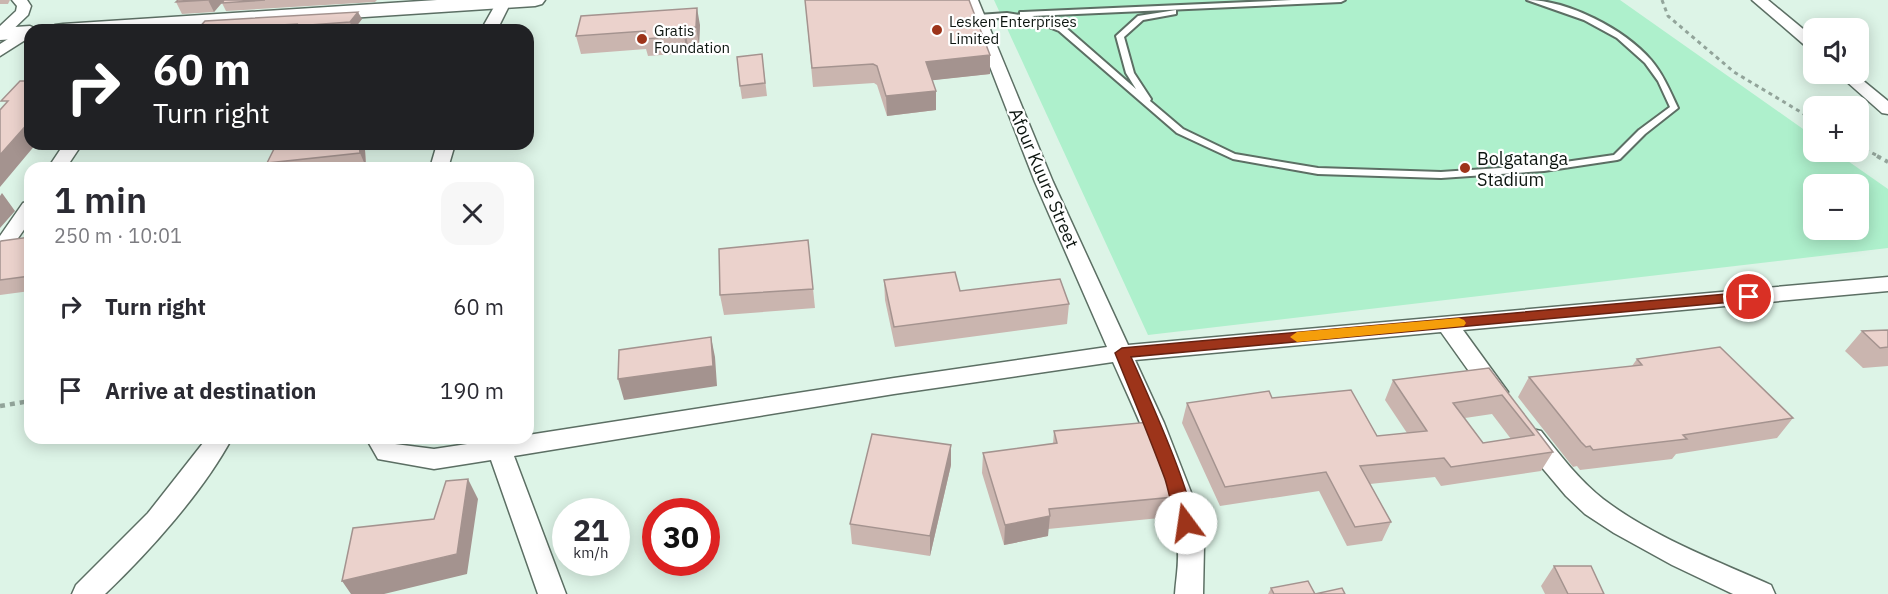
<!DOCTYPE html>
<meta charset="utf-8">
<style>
body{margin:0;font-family:"IBM Plex Sans",sans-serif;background:#f7f7f7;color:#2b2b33;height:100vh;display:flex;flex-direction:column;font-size:22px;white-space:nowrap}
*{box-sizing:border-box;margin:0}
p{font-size:20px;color:#7c7c81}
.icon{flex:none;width:33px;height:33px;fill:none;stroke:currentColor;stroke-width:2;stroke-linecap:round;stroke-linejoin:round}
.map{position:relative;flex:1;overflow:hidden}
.drawer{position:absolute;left:24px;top:162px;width:510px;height:282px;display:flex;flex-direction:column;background:#fff;border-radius:18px;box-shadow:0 3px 15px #0003}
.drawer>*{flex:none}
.guide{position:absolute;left:24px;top:24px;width:510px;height:126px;border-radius:18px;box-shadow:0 3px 15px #0003;background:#202124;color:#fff;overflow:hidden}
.fabs{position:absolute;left:1803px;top:18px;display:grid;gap:12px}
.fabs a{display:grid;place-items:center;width:66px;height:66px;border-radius:12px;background:#fff;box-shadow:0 3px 15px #0003;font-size:30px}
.speed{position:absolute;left:552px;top:498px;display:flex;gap:12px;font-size:30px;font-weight:700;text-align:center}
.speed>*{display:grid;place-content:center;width:78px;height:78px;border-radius:50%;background:#fff;box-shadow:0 3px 15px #0003;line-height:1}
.speed small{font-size:15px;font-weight:400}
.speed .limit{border:9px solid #d22;background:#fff;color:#111}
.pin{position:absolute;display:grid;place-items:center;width:51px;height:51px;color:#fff;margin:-26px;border:3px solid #fff;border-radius:50%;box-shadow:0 2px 6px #0007}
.me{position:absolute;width:66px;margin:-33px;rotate:346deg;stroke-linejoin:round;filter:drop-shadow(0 0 4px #0008)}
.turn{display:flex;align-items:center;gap:21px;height:126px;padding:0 30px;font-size:27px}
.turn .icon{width:78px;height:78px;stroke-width:2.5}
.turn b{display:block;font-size:42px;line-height:51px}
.round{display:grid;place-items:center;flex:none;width:63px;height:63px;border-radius:18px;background:#f7f7f7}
.head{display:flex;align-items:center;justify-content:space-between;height:102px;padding:0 30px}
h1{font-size:36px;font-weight:600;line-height:45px}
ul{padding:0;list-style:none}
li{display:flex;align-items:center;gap:18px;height:84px;padding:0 30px}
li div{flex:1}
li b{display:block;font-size:22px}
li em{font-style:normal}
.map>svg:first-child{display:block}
.green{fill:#aef0cc;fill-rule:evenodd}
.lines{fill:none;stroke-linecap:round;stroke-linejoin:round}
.service-casing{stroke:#5c6f64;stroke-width:4}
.minor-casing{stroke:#5c6f64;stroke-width:3}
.secondary-casing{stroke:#5c6f64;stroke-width:3}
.path-far2{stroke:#92a49a;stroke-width:3;stroke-dasharray:4 4;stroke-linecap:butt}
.path-far1{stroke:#92a49a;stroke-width:4;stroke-dasharray:4.5 4.5;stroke-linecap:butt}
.path{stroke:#92a49a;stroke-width:4.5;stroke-dasharray:5 5;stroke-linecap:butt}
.service{fill:#fff;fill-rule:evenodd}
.minor{fill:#fff;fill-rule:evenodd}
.secondary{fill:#fff;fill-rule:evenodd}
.wall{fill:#cab5af;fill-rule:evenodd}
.shaded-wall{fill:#a4938f}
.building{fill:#ebd2cc;stroke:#a4938f;stroke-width:1.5;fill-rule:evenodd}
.route{fill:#9d341a;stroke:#621;stroke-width:1.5}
.slow{fill:#f59e0b}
.poi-dot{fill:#9d341a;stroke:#fff;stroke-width:2}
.labels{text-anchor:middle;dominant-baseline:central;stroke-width:4.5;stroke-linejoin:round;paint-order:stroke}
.far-poi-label{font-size:15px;fill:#0d1510;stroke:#fff;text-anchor:start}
.poi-label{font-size:18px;fill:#0d1510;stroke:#fff;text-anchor:start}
.street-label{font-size:18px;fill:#0d1510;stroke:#fff}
</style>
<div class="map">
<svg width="1888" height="594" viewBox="0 0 1888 594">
<rect width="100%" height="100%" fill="#ddf4e7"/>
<path class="green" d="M994,0H1620L1813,136L1814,152H1835L1888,189V248L1148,335ZM1814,184H1858V230H1814Z"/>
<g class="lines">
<defs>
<path id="service" d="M1292,0H1345L1341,2L1032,16L1065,27L1136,89L1126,73L1116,36L1138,16L1176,10V14L1143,20L1124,37L1134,73L1151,99L1150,101L1183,129L1235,154L1318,168L1441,172L1544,165L1614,155L1639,130L1670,107L1658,81L1645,63L1617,38L1584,20L1527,0C1568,0 1624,29 1651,60C1663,74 1670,91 1678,108L1645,134L1620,159L1617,160L1544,171L1441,178L1318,174L1233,159L1177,133L1059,31L1031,20L999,18L978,19L974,17L978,15L1007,13L1020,15V12H1023Z"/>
<path id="minor" d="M12,0H27L31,6L28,15L5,37L0,39V26L16,11L17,6Z
M498,0L511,2L497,30H481Z
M964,0H978L1053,182L1128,345L1888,277V291L1463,330L1508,392L1504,398L1496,401L1488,398L1441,332L1135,360L1164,423L1194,500L1204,546L1203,594H1175C1176,578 1180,559 1177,544C1168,480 1139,420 1113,362L894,394L514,456L566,594H538L491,460L434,469L378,459L366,438H391L395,444L434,449L507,438H528V435L894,378L1107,347L1035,182Z
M1752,0H1768L1814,38V50L1809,49Z
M27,27L33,30H30V37L0,56V44Z
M1838,74H1855L1888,101V114L1882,113Z
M64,144H82L66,168H48Z
M437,144H455L448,168H430Z
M30,201V221L7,254L0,256V236L23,203Z
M1532,429L1541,431C1560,455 1579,480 1603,499C1653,537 1715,560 1771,585L1775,594H1733L1672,565L1614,533L1585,514L1566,496L1523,445L1520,438L1523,431Z
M207,438H232C203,492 149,552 105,594H72L76,585L148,513Z"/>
<path id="secondary" d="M437,0H545L542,4L535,6L163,30H52L55,25L63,24Z
M30,26L39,30H30V38L0,40V28Z"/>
</defs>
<use href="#service" class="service-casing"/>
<use href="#minor" class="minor-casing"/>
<use href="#secondary" class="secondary-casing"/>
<path class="path-far2" d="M1662,0L1668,16L1734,72L1814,120
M1858,146L1880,157"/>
<path class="path-far1" d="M1877,156L1888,162"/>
<path class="path" d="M0,406L30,401"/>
<use href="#service" class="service"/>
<use href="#minor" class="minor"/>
<use href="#secondary" class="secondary"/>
</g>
<path class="wall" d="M0,0H10L8,4H0Z
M178,0H377L375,2L226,11L222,3L214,12L182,14L176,2Z
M805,0L990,74L932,80L936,91V110L887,116L877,85L874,83L813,87Z
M362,19L354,30H197Z
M700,25L699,45L688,46L687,53L648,56L646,49L581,54L576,36Z
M762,54L767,96L742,99L740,86Z
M288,144H362L365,150L366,167L352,168H269L267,163Z
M30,237V291L0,295V242Z
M808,240L815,308L724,315L720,295Z
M884,280L960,291L1069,304L1067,324L895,347L885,300Z
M1888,330V366L1863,368L1845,351L1862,331Z
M1637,359L1793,418L1777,438L1676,454L1672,459L1580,470L1577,466L1573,467L1569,462L1518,397L1529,377L1632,366Z
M1489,368L1553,452L1541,471L1441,486L1435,477L1370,484L1391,522L1382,541L1347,546L1319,491L1220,506L1182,423L1187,403L1272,398L1377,436L1407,433L1385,400L1393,380ZM1492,414L1511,439L1483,443L1465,418Z
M1054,431L1174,497L1170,517L1048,529V536L1004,545L982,473L983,453L1053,444Z
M951,465L930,556L852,544L850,524Z
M1554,566L1604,594H1545L1541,586Z
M1271,588L1315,594H1345H1268Z"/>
<path class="shaded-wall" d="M208,0H224L214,12Z
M697,8L700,25L699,45L696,27Z
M358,12L362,19L353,30L350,22Z
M685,28L688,46L687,53L684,36Z
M990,55V74L926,81V62Z
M936,91V110L887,116L886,96Z
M30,121V144H36L0,187V155Z
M359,144H362L365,150L366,167L360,153Z
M2,193L15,211L0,228V196Z
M711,337L715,357L717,386L624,400L618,379Z
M951,445V465L930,556V536Z
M468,479L478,499L467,574L384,594H351L342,581L457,554Z
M1050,516L1048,536L1004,545L1005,525Z"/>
<path class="building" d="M178,0H208L176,2Z
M224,0H265L222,3Z
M805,0H969L990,55L926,62L936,91L886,96L877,66L873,64L812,68Z
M697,8L696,27L685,28L684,36L644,39L645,31L576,36L581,16Z
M358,12L350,22L296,26L297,24L197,30L205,21Z
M762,54L765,83L740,86L737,57Z
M20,81H30V121L0,155V110L8,101H1Z
M288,144H359L360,153L267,163L276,145Z
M30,237V276L0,280V242L1,241Z
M808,240L813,289L720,295L719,249Z
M955,272L960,291L1060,279L1069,304L894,327L884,280Z
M1888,330V347L1880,348L1862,331Z
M711,337L713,366L618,379L619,350Z
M1720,347L1793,418L1683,435L1687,439L1593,450L1590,446L1586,447L1581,442L1529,377L1642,365L1637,359Z
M1489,368L1553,452L1451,467L1444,458L1360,466L1391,522L1355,527L1326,472L1225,487L1187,403L1269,391L1272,398L1351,390L1377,436L1427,431L1393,380ZM1502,395L1534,435L1483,443L1453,403Z
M1150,422L1174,497L1049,509L1050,516L1005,525L983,453L1057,443L1054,431Z
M872,434L951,445L930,536L850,524Z
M468,479L457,554L342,581L353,528L434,519L446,481Z
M1554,566H1591L1604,594H1568Z
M1308,581L1315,594L1342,588L1345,594H1274L1271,588Z"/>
<path class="route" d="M1749,292L1756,297L1754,300L1131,357C1142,382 1201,509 1192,528L1186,530L1180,528C1172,513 1170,495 1165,479C1149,436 1132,395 1115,353L1122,348Z"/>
<path class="slow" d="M1459,318L1464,320L1466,323L1464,326L1297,342L1290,337L1297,332Z"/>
<g class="poi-dot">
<circle cx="937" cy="30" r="6"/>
<circle cx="642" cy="39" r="6"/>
<circle cx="1465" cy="168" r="6"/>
</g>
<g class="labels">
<g class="far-poi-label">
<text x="949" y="21">Lesken Enterprises<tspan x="949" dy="17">Limited</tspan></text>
<text x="654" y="30">Gratis<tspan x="654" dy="17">Foundation</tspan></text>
</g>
<g class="poi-label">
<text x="1477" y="158">Bolgatanga<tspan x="1477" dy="21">Stadium</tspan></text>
</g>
<g class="street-label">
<text transform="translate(1044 178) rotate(67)">Afour Kuure Street</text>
</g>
</g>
</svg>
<div class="fabs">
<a><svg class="icon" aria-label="sound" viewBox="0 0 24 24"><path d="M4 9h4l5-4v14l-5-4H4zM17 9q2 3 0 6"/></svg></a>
<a>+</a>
<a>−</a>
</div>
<div class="speed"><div>21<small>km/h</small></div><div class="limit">30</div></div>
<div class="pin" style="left:1749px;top:297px;background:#d93025"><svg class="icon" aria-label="arrive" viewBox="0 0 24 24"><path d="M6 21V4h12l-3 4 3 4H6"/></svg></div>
<svg class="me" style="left:1186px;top:523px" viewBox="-20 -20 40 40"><circle r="19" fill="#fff"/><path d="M0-13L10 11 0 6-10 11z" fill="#9d341a"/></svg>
<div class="guide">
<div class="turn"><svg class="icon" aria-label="right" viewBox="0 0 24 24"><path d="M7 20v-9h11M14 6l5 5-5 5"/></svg><div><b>60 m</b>Turn right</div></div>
</div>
<section class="drawer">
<div class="head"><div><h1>1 min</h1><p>250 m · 10:01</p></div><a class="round"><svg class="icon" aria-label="close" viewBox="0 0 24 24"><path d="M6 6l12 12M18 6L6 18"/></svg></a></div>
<ul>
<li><svg class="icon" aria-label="right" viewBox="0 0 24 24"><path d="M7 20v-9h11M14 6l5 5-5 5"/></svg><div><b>Turn right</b></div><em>60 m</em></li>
<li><svg class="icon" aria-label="arrive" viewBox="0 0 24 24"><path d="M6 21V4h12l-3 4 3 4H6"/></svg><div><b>Arrive at destination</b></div><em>190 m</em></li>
</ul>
</section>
</div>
